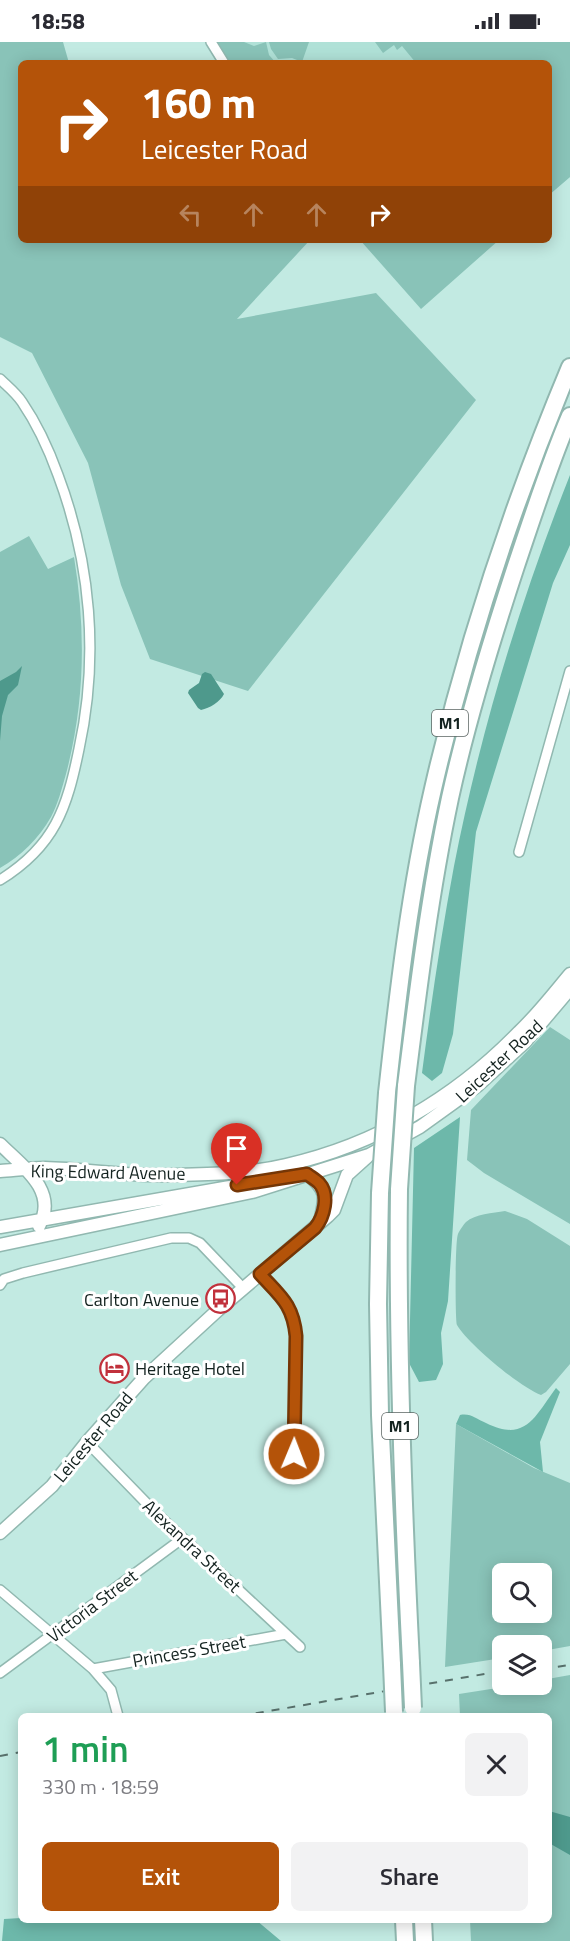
<!DOCTYPE html>
<meta charset="utf-8">
<style>
body{margin:0;font-family:"Titillium Web",sans-serif;background:#f2f2f3;color:#2b2b33;height:100vh;display:flex;flex-direction:column;font-size:22px;white-space:nowrap}
*{box-sizing:border-box;margin:0}
p{font-size:20px;color:#7c7c81}
.icon{flex:none;width:33px;height:33px;fill:none;stroke:currentColor;stroke-width:2;stroke-linecap:round;stroke-linejoin:round}
.map{position:relative;flex:1;overflow:hidden}
.side{position:absolute;left:18px;top:1671px;width:534px;height:210px;display:flex;flex-direction:column;background:#fff;border-radius:9px;box-shadow:0 3px 15px #0003}
.side>*{flex:none}
.guide{position:absolute;left:18px;top:18px;width:534px;height:183px;border-radius:9px;box-shadow:0 3px 15px #0003;background:#b45309;color:#fff;overflow:hidden}
.fabs{position:absolute;left:492px;top:1521px;display:grid;gap:12px}
.fabs a{display:grid;place-items:center;width:60px;height:60px;border-radius:9px;background:#fff;box-shadow:0 3px 15px #0003;font-size:30px}
.pin{position:absolute;display:grid;place-items:center;width:51px;height:51px;color:#fff;margin:-62px -26px;border-radius:50% 50% 50% 0;rotate:-45deg;box-shadow:0 0 6px #0007}
.pin .icon{rotate:45deg}
.me{position:absolute;width:66px;margin:-33px;rotate:1deg;stroke-linejoin:round;filter:drop-shadow(0 0 4px #0008)}
.turn{display:flex;align-items:center;gap:21px;height:126px;padding:0 24px;font-size:27px}
.turn .icon{width:78px;height:78px;stroke-width:2.5}
.turn b{display:block;font-size:42px;line-height:51px}
.lanes{display:flex;align-items:center;height:57px;padding:0 24px;background:#0003;justify-content:center;gap:30px;direction:ltr}
.lanes .off{opacity:.35}
.round{display:grid;place-items:center;flex:none;width:63px;height:63px;border-radius:9px;background:#f2f2f3}
.head{display:flex;align-items:center;justify-content:space-between;height:102px;padding:0 24px}
h1{font-size:36px;font-weight:600;line-height:45px;color:#1e9e55}
.primary-button{display:flex;gap:12px;margin-top:auto;padding:12px 24px}
.primary-button a{flex:1;height:69px;border-radius:9px;background:#b45309;color:#fff;font-size:24px;font-weight:600;line-height:69px;text-align:center}
.primary-button a+a{background:#f2f2f3;color:#2b2b33}
.status{display:flex;justify-content:space-between;align-items:center;height:42px;padding:0 30px;background:#fff;direction:ltr}
.status svg{height:16px;fill:currentColor}
.map>svg:first-child{display:block}
.built{fill:#b0e1d7}
.green{fill:#89c3b8;fill-rule:evenodd}
.forest{fill:#6db8aa}
.water{fill:#4e998c}
.lines{fill:none;stroke-linecap:round;stroke-linejoin:round}
.street-casing{stroke:#91b8b0;stroke-width:12}
.secondary-casing{stroke:#91b8b0;stroke-width:15}
.highway-casing{stroke:#91b8b0;stroke-width:20}
.street{stroke:#fff;stroke-width:9}
.secondary{stroke:#fff;stroke-width:12}
.highway{stroke:#fff;stroke-width:16}
.rail{stroke:#58716c;stroke-width:2;stroke-dasharray:8 8;stroke-linecap:butt}
.highway-bridge-casing{stroke:#91b8b0;stroke-width:20;stroke-linecap:butt}
.highway-bridge{stroke:#fff;stroke-width:16}
.route-casing{stroke:#753606;stroke-width:15}
.route{stroke:#b45309;stroke-width:10}
.labels{text-anchor:middle;dominant-baseline:central;stroke-width:6;stroke-linejoin:round;paint-order:stroke}
.shield{fill:#fff;stroke:#5a6462;stroke-width:1.5}
.shield-label{font-size:16px;font-weight:bold;fill:#13221f}
.street-label{font-size:18px;fill:#13221f;stroke:#fff}
.poi-label{font-size:18px;fill:#13221f;stroke:#fff;text-anchor:end}
</style>
<div class="status"><b>18:58</b><svg viewBox="0 0 49 12"><path d="M0 12V9h3v3zM5 12V6h3v6zM10 12V3h3v9zM15 12V0h3v12zM26 1h20v11H26zM47 4h2v5h-2z"/></svg></div>
<div class="map">
<svg width="570" height="1899" viewBox="0 0 570 1899">
<rect width="100%" height="100%" fill="#c2eae2"/>
<path class="built" d="M215,0H570V135L549,153V21H228Z"/>
<path class="green" d="M0,0H63L69,21H21V198H310L237,277L376,251L476,358L248,649L150,617L121,543L88,421L32,311L0,295Z
M215,0H244L254,4L266,0L269,13L276,21H255L246,18L228,20Z
M269,0H309L302,20L292,16L278,17L271,7Z
M375,0H570V135L549,153V21H416L402,4L397,8L394,3L383,11Z
M360,198H499L421,267Z
M29,494L48,527L74,515C86,588 85,660 66,732C62,746 58,762 51,775C39,796 21,814 0,826V510Z
M550,985L570,998V1182L484,1131L467,1118L471,1068Z
M505,1169L527,1177L570,1204V1322L546,1350L541,1353C521,1346 467,1301 457,1283C455,1278 455,1198 458,1192C459,1189 464,1182 466,1180C475,1172 493,1171 505,1169Z
M456,1382L534,1426L570,1441V1604L542,1609V1604H502V1616L445,1625ZM502,1532H542V1570H502Z
M570,1633V1899H471L470,1878H549V1674H460L459,1652L516,1643L542,1642V1638Z"/>
<path class="forest" d="M570,433V503L553,541L476,790L453,992L442,1031L432,1039L422,1031C431,962 441,893 454,824C480,691 520,559 570,433Z
M460,1075L448,1259L441,1291L443,1322L436,1338L419,1340L409,1321L414,1106Z
M556,1346L560,1350L540,1400L543,1430L456,1382L460,1373C471,1371 476,1377 486,1381C526,1401 535,1374 556,1346Z
M21,1876V1878H256L281,1899H2L4,1877Z"/>
<path class="water" d="M22,624L18,643L8,653L2,674L0,699V639L16,630Z
M205,630L211,632L224,652C220,660 210,666 201,668L198,666L188,651L189,648L199,641L202,632Z
M549,1769L570,1775V1813L549,1801Z"/>
<g class="lines">
<defs>
<path id="street" d="M211,0L224,21
M0,337C7,344 16,351 22,360C37,382 49,408 58,433C91,521 99,615 79,707C67,766 55,804 0,838
M519,810L570,629
M260,1232C280,1255 293,1262 296,1294L294,1417
M0,1243L4,1237L23,1231L171,1196H189L200,1201L243,1246
M87,1400L156,1471L300,1605
M0,1548L93,1627L111,1648L118,1674
M93,1627L286,1592
M0,1631L183,1496"/>
<path id="secondary" d="M0,1102C22,1124 59,1149 39,1184
M0,1129C15,1128 30,1126 45,1126C88,1127 130,1135 173,1133C210,1132 249,1132 286,1123C375,1103 455,1056 519,990C538,972 554,951 570,932
M307,1132C328,1148 326,1156 320,1179
M0,1185L269,1138
M0,1203L252,1150L369,1113L420,1085L477,1044L525,1000L570,947
M0,1491L52,1444L87,1400L144,1336L218,1268L328,1174L334,1168L347,1133L367,1115"/>
<path id="highway" d="M406,1044C418,948 430,851 450,756C467,678 491,600 516,524C533,474 549,423 570,374
M387,1051C398,950 410,847 433,747C466,603 513,461 570,325
M399,1147C397,1305 403,1463 411,1621
M380,1151L378,1262L380,1373L392,1623
M404,1878L405,1899
M423,1878L424,1899"/>
</defs>
<use href="#street" class="street-casing"/>
<use href="#secondary" class="secondary-casing"/>
<use href="#highway" class="highway-casing"/>
<use href="#street" class="street"/>
<use href="#secondary" class="secondary"/>
<use href="#highway" class="highway"/>
<path class="rail" d="M542,1627L570,1623
M240,1674L502,1629
M0,1714L21,1710"/>
<defs>
<path id="highway-bridge" d="M399,1147L406,1044
M380,1151L387,1051
M411,1621L413,1666
M392,1623L394,1670"/>
</defs>
<use href="#highway-bridge" class="highway-bridge-casing"/>
<use href="#highway-bridge" class="highway-bridge"/>
</g>
<g class="lines">
<defs>
<path id="route" d="M237,1143L307,1132C311,1135 316,1138 319,1141C330,1153 324,1175 315,1186L260,1232C280,1254 293,1262 296,1294L294,1412"/>
</defs>
<use href="#route" class="route-casing"/>
<use href="#route" class="route"/>
</g>
<defs>
<symbol id="bus-ring" viewBox="-11 -11 22 22"><circle r="9.5" fill="#fff" stroke="#c1313c" stroke-width="1.5"/><path d="M-5-6H5V4H4V6H2V4H-2V6H-4V4H-5ZM-3.5-4V0h7V-4ZM-3.5 1.2v1.5H-2V1.2ZM2 1.2v1.5H3.5V1.2Z" fill="#c1313c"/></symbol>
<symbol id="hotel-ring" viewBox="-11 -11 22 22"><circle r="9.5" fill="#fff" stroke="#c1313c" stroke-width="1.5"/><path d="M-6-4.5h1.5V1H6V5H4.5V3h-9V5H-6ZM-4 0a1.8 1.8 0 1 1 3.6 0ZM.5 0V-2.5h3Q6-2.5 6 0Z" fill="#c1313c"/></symbol>
</defs>
<g fill-rule="evenodd">
<use href="#bus-ring" x="204" y="1240" width="33" height="33"/>
<use href="#hotel-ring" x="98" y="1310" width="33" height="33"/>
</g>
<g class="labels">
<g class="shield">
<rect x="432" y="668" width="36" height="26" rx="4.5"/>
<rect x="382" y="1371" width="36" height="26" rx="4.5"/>
</g>
<g class="shield-label">
<text x="450" y="681">M1</text>
<text x="400" y="1384">M1</text>
</g>
<g class="street-label">
<text transform="translate(499 1019) rotate(-43)">Leicester Road</text>
<text transform="translate(108 1130) rotate(1)">King Edward Avenue</text>
<text transform="translate(93 1395) rotate(-50)">Leicester Road</text>
<text transform="translate(192 1504) rotate(43)">Alexandra Street</text>
<text transform="translate(92 1564) rotate(-37)">Victoria Street</text>
<text transform="translate(189 1609) rotate(-10)">Princess Street</text>
</g>
<g class="poi-label">
<text x="199" y="1257">Carlton Avenue</text>
<text x="135" y="1326" text-anchor="start">Heritage Hotel</text>
</g>
</g>
</svg>
<div class="fabs">
<a><svg class="icon" aria-label="search" viewBox="0 0 24 24"><circle cx="10" cy="10" r="6"/><path d="M15 15l6 6"/></svg></a>
<a><svg class="icon" aria-label="layers" viewBox="0 0 24 24"><path d="M12 4l9 5-9 5-9-5zM3 14l9 5 9-5"/></svg></a>
</div>
<div class="pin" style="left:237px;top:1143px;background:#d93025"><svg class="icon" aria-label="arrive" viewBox="0 0 24 24"><path d="M6 21V4h12l-3 4 3 4H6"/></svg></div>
<svg class="me" style="left:294px;top:1412px" viewBox="-20 -20 40 40"><circle r="17" fill="#b45309" stroke="#fff" stroke-width="3"/><path d="M0-11L8 9 0 5-8 9z" fill="#fff"/></svg>
<div class="guide">
<div class="turn"><svg class="icon" aria-label="right" viewBox="0 0 24 24"><path d="M7 20v-9h11M14 6l5 5-5 5"/></svg><div><b>160 m</b>Leicester Road</div></div>
<div class="lanes"><svg class="icon off" aria-label="left" viewBox="0 0 24 24"><path d="M17 20v-9H6M10 6l-5 5 5 5"/></svg><svg class="icon off" aria-label="ahead" viewBox="0 0 24 24"><path d="M12 20V5M6 11l6-6 6 6"/></svg><svg class="icon off" aria-label="ahead" viewBox="0 0 24 24"><path d="M12 20V5M6 11l6-6 6 6"/></svg><svg class="icon" aria-label="right" viewBox="0 0 24 24"><path d="M7 20v-9h11M14 6l5 5-5 5"/></svg></div>
</div>
<section class="side">
<div class="head"><div><h1>1 min</h1><p>330 m · 18:59</p></div><a class="round"><svg class="icon" aria-label="close" viewBox="0 0 24 24"><path d="M6 6l12 12M18 6L6 18"/></svg></a></div>
<div class="primary-button"><a>Exit</a><a>Share</a></div>
</section>
</div>
